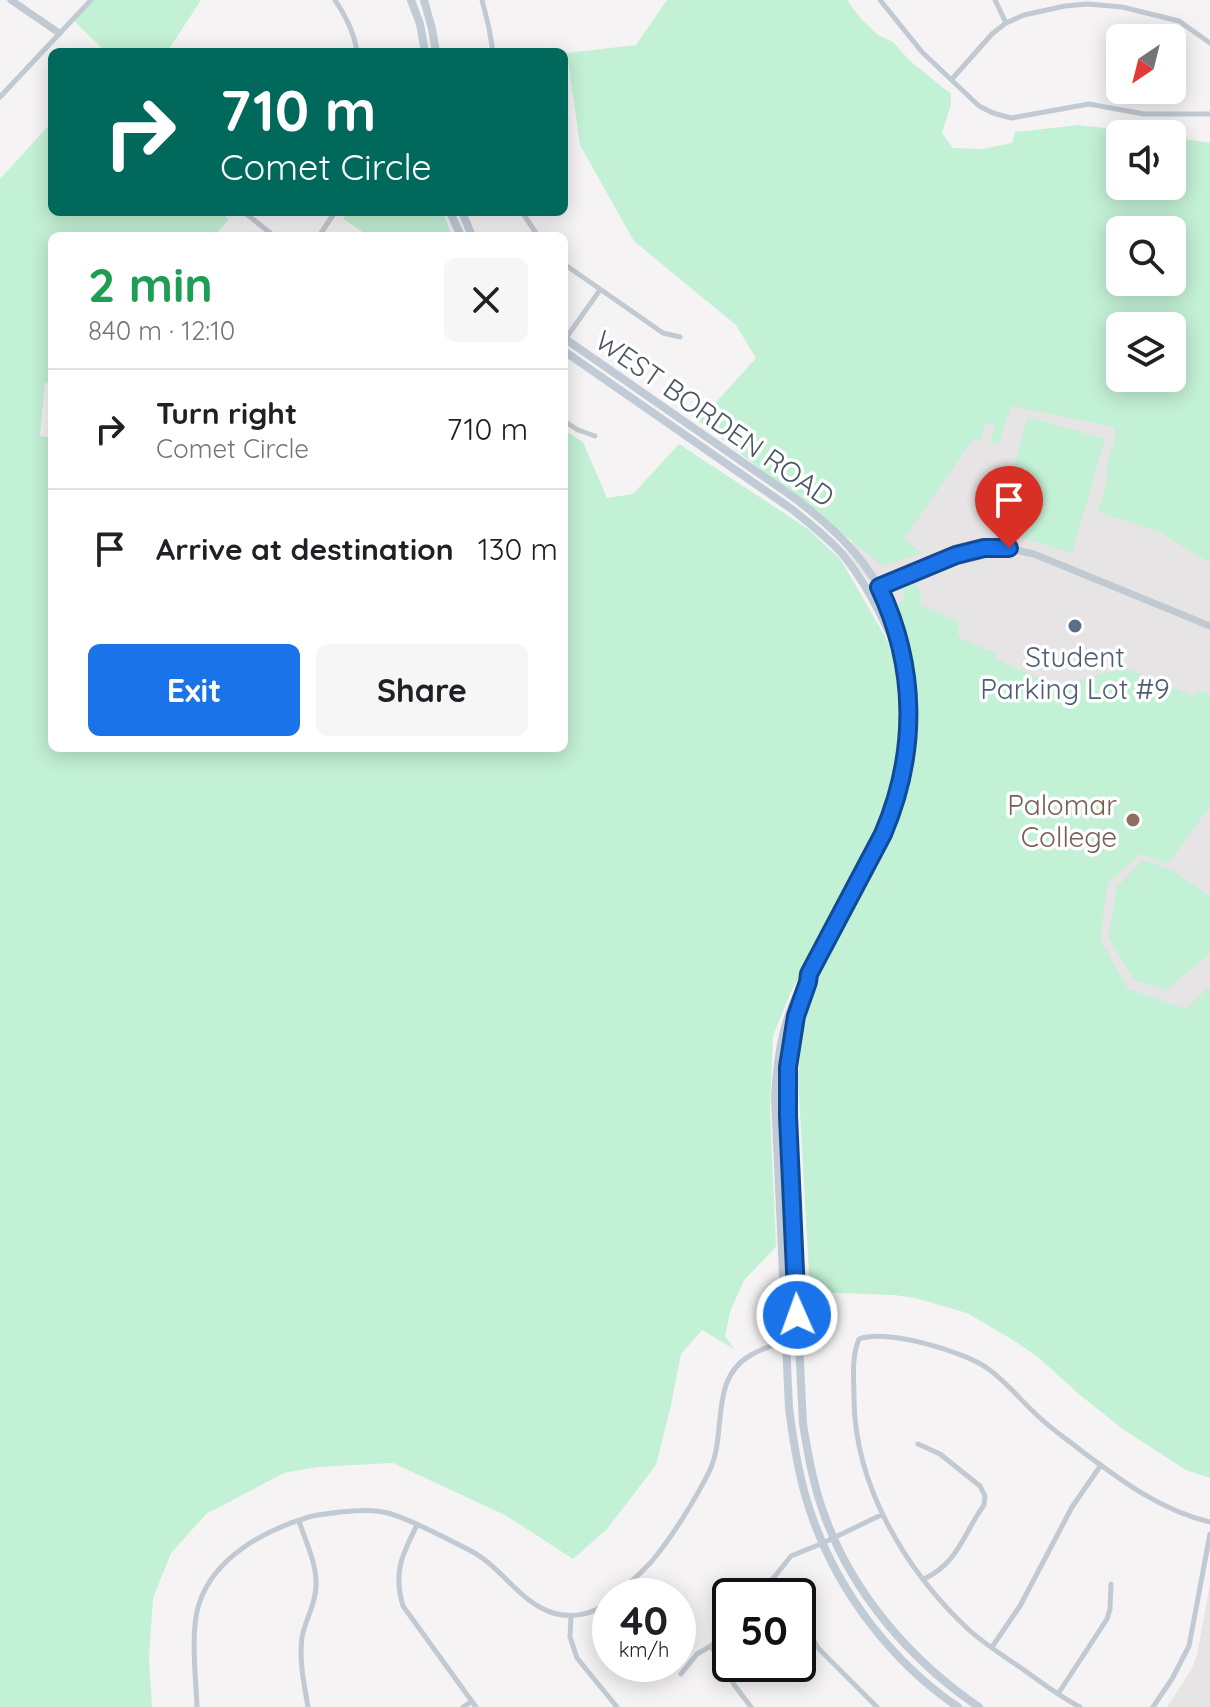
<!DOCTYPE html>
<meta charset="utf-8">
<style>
body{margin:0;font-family:Quicksand,sans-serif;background:#f6f6f6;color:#202124;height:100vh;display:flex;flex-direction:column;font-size:30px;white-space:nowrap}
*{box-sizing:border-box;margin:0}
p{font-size:26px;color:#757577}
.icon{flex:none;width:44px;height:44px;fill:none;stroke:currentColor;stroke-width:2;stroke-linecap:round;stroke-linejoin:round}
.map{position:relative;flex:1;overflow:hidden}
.drawer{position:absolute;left:48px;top:232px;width:520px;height:520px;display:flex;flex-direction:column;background:#fff;border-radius:12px;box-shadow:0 4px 20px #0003}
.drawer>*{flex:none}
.top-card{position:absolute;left:48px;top:48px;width:520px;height:168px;border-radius:12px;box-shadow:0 4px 20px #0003;background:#00695c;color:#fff;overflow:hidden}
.needle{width:52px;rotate:215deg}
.controls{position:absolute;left:1106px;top:24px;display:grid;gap:16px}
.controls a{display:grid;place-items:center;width:80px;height:80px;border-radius:12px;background:#fff;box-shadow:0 4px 20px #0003;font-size:40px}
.speed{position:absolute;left:592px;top:1578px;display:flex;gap:16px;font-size:40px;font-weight:700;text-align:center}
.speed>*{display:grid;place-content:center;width:104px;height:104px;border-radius:50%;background:#fff;box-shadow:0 4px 20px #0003;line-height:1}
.speed small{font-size:20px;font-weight:400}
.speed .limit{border:4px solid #111;border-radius:12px;background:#fff;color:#111}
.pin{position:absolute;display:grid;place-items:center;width:68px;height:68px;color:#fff;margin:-82px -34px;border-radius:50% 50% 50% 0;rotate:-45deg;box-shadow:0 0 8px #0007}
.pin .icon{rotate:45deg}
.me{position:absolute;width:88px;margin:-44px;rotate:358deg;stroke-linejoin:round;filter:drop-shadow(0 0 6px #0008)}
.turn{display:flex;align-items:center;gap:28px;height:168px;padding:0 40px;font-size:36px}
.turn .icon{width:104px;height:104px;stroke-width:2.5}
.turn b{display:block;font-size:56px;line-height:68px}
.round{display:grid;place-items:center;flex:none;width:84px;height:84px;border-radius:12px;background:#f6f6f6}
.overview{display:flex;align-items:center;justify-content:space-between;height:136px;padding:0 40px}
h1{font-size:48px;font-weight:700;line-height:60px;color:#1e9e55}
.action{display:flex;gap:16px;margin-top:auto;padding:16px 40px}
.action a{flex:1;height:92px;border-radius:12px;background:#1a73e8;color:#fff;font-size:32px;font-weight:700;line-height:92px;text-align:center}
.action a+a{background:#f6f6f6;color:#202124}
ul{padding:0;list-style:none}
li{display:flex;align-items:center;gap:24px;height:120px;padding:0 40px;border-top:2px solid #e0e0e0}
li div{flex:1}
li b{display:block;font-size:30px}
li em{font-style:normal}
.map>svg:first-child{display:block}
.education{fill:#e6e4e5}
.green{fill:#c3f1d5;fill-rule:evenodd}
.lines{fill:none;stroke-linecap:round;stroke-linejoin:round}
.minor{stroke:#c1cad2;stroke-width:5}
.tertiary{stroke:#c1cad2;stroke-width:7}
.secondary{stroke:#c1cbd6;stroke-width:8}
.route-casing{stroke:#114b97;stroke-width:20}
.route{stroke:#1a73e8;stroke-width:14}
.service-dot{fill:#5c6f8a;stroke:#fff;stroke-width:3}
.education-dot{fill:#8d6e63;stroke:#fff;stroke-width:3}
.labels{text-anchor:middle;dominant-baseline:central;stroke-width:7;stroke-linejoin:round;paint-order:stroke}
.street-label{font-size:28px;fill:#4a5661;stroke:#fff}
.service-label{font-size:28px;fill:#4e5e75;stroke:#fff}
.education-label{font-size:28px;fill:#785e54;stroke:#fff;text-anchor:end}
</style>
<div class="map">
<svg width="1210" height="1707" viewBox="0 0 1210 1707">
<rect width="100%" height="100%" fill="#f5f3f3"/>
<path class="education" d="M1050,278L1120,378H1172L1210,359V1193L919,1105L1087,775L892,630L869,582L846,550Z
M1210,1583V1707H1167L1191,1670L1197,1655Z"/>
<path class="green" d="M91,0H201L167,52H106L72,19Z
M667,0H847L860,18L878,35L893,42L910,61L951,94V104L942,133L953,148L982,149L1012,143L1015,132L1079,125L1154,134H1120V186H1172V137L1210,143V563L1158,531L1098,512L1106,486L1107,465L1116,434L1114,427L1011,406L998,444L990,442L995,425L985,423L980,441L973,439L904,539L922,553L883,566L699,421L756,358L736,325L634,241L580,145L567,53L636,45ZM1120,230H1172V282H1120ZM1120,326H1172V378H1120Z
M52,122V212H219L229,219L214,236H52V384L45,383L40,436L52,438V748H564V430L583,442L607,498L633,494L679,444L808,529L841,560L887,640L900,675L905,719L891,803L844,895L790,994L773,1036L770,1109L776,1247L744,1280L730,1312L725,1336L734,1349L702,1330L681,1354L671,1405L656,1465L607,1529L573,1559L507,1516L393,1463L317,1467L284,1473L206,1514L171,1553L153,1598L149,1659L152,1707H0V179Z
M348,212H443L452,236H386L378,232L369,236L343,219Z
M1028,417L1105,439L1072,553L995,530Z
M916,583L921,594L919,604L959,622L957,632L961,639L997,654L995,659L1057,686L1125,668L1194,696L1197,691L1210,693V806L1168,864L1140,854L1108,883L1100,939L1128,989L1186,1009L1210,986V1478L1186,1470L1124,1430L1080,1395L1039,1358L1013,1340L967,1313L915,1298L894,1295L810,1292L798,1077L803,1021L817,976L895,822L908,788L916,738L914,673L894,606L905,599L902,589Z
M1143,860L1173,871L1210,896V954L1165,990L1134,980L1108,937L1117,887Z"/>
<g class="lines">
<path class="minor" d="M335,0C346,17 354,32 357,52
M482,0L489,28L493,52
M880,0L922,52L979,106L993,113L1011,118L1089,104L1144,114H1210
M995,0L1006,23
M952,79L992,34L1006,23L1024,15L1065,6L1088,4L1122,7L1179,21L1210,43
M0,97L91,0
M244,212L274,236
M522,212L538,236
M319,236L335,212
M564,264L663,333L680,337
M566,338L600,290
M564,421L578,430L595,436
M918,1444L940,1454L980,1486L985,1496L984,1505C963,1534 959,1562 924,1579
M299,1521C305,1540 316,1562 316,1582C317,1601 306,1618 302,1637C299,1661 304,1684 308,1707
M417,1525C402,1555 393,1572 403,1606L476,1707
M771,1582L784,1596
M617,1596C628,1584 641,1573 652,1561C672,1537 695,1500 709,1472C728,1434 708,1379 751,1355C767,1346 781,1341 798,1342
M759,1596L791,1556L823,1543L881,1515
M571,1616L570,1637L577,1658L617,1707
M798,1616L819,1649L877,1707
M711,1646L735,1686L751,1707
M992,1647L1020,1606L1072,1507L1101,1465
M681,1674L697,1654L711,1646L730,1628
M1058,1694L1107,1619L1110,1609L1111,1584
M197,1707C196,1678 190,1631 199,1604C214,1557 265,1530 309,1517C319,1514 330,1514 339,1512C356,1511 372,1509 388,1513C413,1520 447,1539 471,1551C502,1567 519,1602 553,1613C573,1619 594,1614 610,1601
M463,1707L471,1702
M1080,1707C1060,1697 1042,1683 1024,1670C1005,1657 986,1645 969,1630C906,1571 855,1487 854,1399C854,1379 851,1358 859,1339C887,1329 963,1351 987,1368C1007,1382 1022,1402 1040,1418C1053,1430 1069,1441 1083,1452C1122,1481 1162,1511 1210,1522
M1153,1707L1172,1679L1189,1646L1210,1534"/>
<path class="tertiary" d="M11,0L59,33
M868,591C905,577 945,554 983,548C1000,546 1017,550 1034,554L1210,626"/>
<path class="secondary" d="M411,0L420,24L425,52
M424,0L432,29L436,52
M450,212L461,236
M462,212L472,236
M564,338L796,499C828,524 860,552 880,589C888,604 900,635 903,653C903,659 903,665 904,671C913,732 908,777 883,834L809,974C784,1010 777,1055 775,1098L789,1408C794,1447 800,1485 814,1522C841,1595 893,1663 958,1707
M564,351L793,510C811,525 830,539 845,557C867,585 883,617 897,650
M808,981C790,1028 788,1066 788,1116L803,1424C808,1454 813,1484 824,1514C852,1593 911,1661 979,1707"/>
</g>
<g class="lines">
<defs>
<path id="route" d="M797,1315L788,1116V1067L796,1016L808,982L809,974L883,834C918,752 917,667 879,587L956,555L984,548H1009"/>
</defs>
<use href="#route" class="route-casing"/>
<use href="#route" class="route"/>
</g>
<circle class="service-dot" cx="1075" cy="626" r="8"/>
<circle class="education-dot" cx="1133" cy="820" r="8"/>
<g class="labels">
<g class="street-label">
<text transform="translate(715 418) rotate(35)">WEST BORDEN ROAD</text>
</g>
<g class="service-label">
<text x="1075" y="656">Student<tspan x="1075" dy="32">Parking Lot #9</tspan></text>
</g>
<g class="education-label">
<text x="1117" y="804">Palomar<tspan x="1117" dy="32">College</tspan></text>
</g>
</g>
</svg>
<div class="controls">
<a><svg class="needle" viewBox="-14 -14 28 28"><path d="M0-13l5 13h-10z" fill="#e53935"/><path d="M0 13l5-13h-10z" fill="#757577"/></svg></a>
<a><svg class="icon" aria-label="sound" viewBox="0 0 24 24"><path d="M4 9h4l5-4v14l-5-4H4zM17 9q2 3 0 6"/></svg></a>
<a><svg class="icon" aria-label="search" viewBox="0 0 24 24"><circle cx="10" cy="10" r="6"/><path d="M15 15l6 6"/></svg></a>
<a><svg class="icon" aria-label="layers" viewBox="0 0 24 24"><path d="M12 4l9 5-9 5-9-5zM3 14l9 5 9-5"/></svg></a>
</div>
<div class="speed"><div>40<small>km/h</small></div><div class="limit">50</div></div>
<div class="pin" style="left:1009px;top:548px;background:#d93025"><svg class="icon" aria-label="arrive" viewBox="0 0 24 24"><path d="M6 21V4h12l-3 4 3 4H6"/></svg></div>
<svg class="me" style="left:797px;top:1315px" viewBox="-20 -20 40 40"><circle r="17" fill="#1a73e8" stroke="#fff" stroke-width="3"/><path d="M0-11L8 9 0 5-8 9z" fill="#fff"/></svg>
<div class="top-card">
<div class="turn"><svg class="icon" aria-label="right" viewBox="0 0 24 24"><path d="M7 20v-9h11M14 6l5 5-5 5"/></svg><div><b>710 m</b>Comet Circle</div></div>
</div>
<section class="drawer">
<div class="overview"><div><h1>2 min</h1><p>840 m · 12:10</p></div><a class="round"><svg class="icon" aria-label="close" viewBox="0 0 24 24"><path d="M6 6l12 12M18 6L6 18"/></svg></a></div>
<ul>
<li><svg class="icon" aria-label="right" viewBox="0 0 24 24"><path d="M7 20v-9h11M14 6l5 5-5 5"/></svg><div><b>Turn right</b><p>Comet Circle</p></div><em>710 m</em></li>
<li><svg class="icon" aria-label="arrive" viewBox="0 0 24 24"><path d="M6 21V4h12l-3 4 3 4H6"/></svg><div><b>Arrive at destination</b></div><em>130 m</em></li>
</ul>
<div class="action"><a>Exit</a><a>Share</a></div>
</section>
</div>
